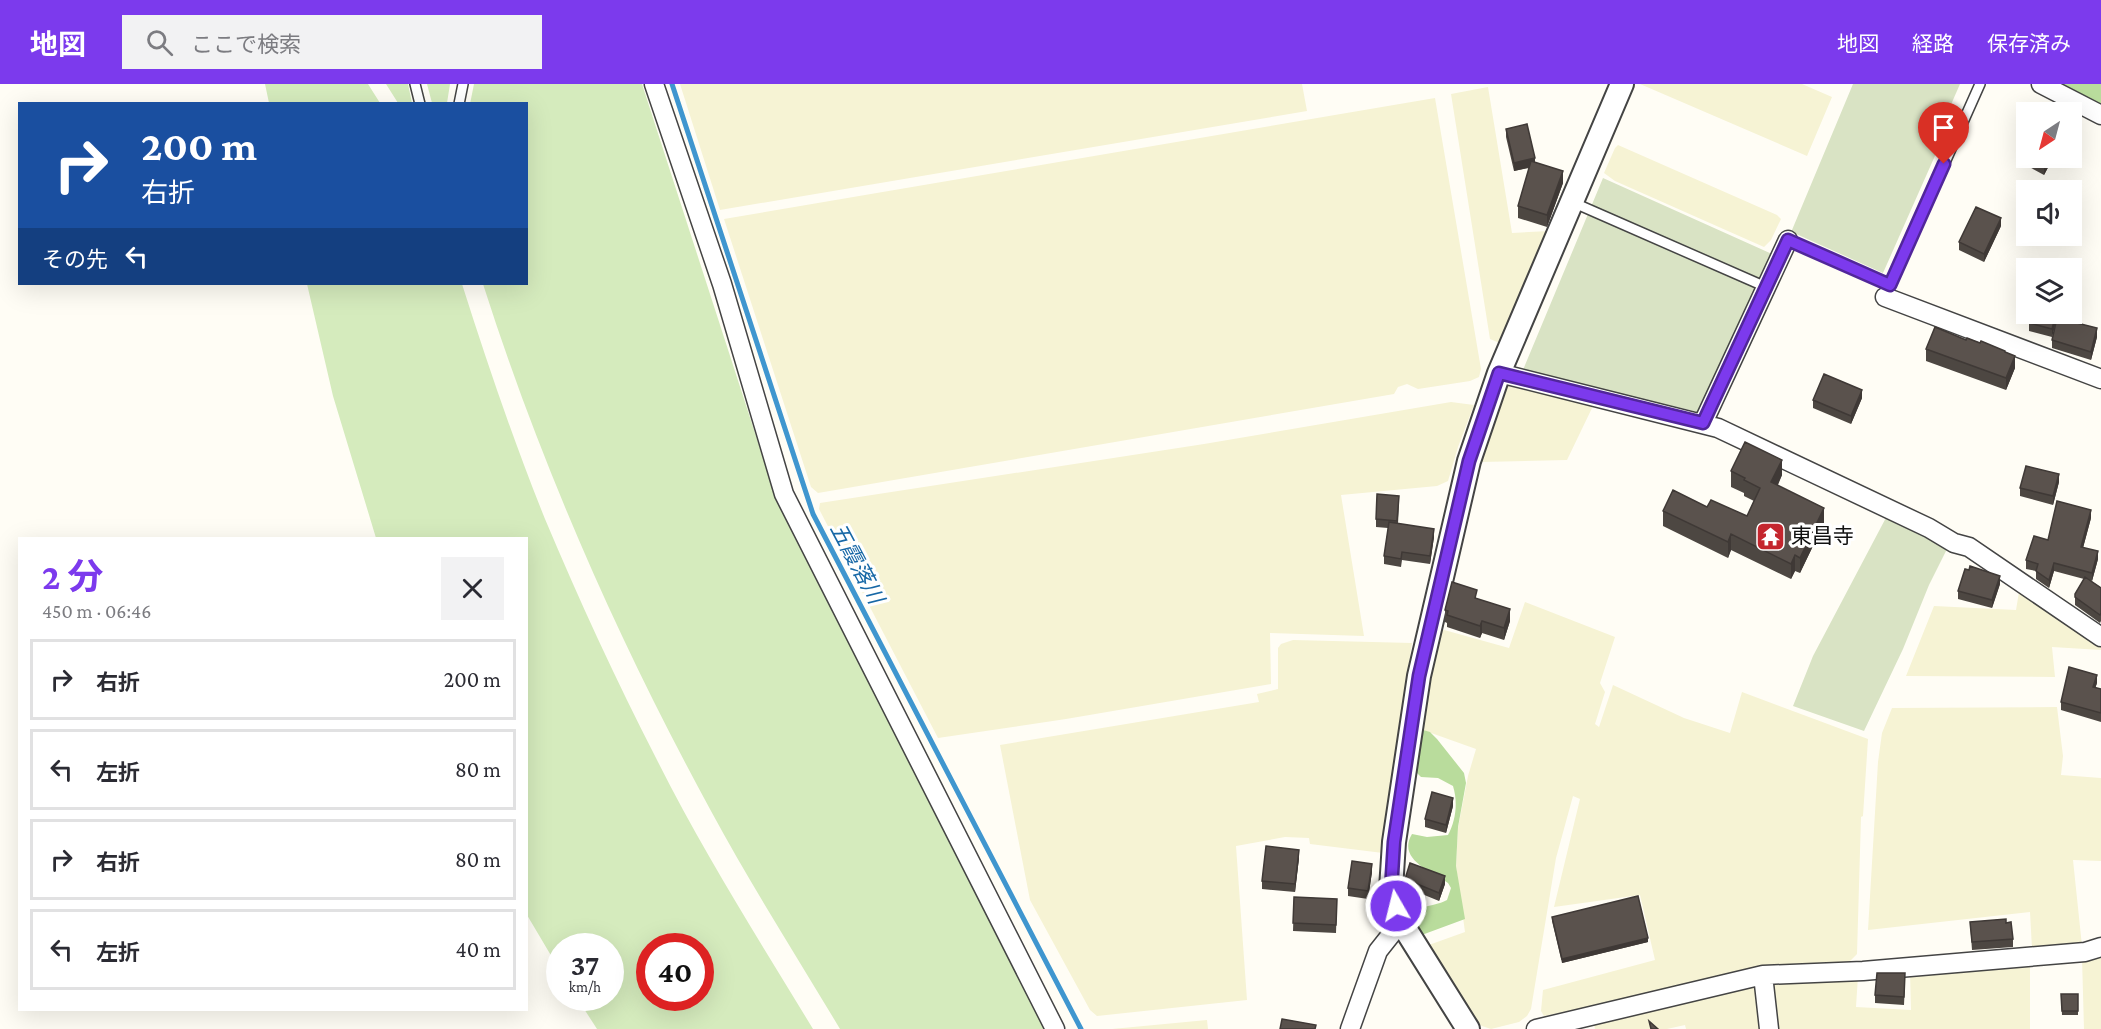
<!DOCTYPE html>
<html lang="ja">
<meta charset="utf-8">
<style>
body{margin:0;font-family:"Crimson Pro","Noto Sans JP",serif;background:#f2f2f3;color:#2b2b33;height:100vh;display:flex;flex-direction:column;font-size:22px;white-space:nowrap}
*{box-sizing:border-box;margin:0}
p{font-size:20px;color:#7c7c81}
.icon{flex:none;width:33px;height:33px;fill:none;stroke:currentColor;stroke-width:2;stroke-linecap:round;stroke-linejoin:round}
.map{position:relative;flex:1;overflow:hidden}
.side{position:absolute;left:18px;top:453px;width:510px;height:474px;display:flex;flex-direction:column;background:#fff;border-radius:0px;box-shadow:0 6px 24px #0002}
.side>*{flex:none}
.hud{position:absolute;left:18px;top:18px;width:510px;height:183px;border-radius:0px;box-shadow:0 6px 24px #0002;background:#1a4fa0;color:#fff;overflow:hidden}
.needle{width:39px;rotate:216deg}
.fabs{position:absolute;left:2016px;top:18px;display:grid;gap:12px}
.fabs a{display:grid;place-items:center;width:66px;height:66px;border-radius:0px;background:#fff;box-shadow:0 6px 24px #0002;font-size:30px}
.speed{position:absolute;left:546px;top:849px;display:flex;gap:12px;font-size:30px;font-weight:700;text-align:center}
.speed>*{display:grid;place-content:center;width:78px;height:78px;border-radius:50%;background:#fff;box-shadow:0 6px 24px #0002;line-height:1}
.speed small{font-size:15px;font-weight:400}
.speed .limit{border:9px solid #d22;background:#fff;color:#111}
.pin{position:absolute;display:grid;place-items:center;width:51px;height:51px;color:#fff;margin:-62px -26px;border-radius:50% 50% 50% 0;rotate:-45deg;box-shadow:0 0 6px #0007}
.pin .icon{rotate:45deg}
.me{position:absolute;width:66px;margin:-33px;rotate:352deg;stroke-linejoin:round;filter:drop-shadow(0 0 4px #0008)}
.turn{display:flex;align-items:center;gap:21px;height:126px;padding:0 24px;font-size:27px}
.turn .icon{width:78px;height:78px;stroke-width:2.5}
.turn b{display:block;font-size:42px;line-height:51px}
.then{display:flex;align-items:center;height:57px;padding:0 24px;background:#0003;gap:12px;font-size:22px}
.round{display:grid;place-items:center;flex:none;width:63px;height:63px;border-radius:0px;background:#f2f2f3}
.summary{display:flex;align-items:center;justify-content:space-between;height:102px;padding:0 24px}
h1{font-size:36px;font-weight:700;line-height:45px;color:#7c3aed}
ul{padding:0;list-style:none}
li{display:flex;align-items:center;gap:18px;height:81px;margin:0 12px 9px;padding:0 12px;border:3px solid #e1e1e2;border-radius:0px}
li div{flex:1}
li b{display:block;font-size:22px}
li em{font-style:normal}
header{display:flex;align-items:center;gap:36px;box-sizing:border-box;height:84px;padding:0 30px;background:#7c3aed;color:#fff}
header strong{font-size:28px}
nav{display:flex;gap:33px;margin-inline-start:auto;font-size:21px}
.search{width:420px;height:54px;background:#f2f2f3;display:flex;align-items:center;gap:15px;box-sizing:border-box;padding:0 21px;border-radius:0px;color:#7c7c81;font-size:22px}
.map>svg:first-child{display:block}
.farmland{fill:#f6f3d4}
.green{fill:#d5ebbd;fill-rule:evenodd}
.forest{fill:#b9dc9c}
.cemetery{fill:#d9e3c4}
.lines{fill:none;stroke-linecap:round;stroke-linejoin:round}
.stream{stroke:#3f96cf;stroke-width:5}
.service-casing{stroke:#444;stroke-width:12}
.minor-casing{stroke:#444;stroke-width:21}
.tertiary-casing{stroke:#444;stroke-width:26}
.service{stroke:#fff;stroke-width:9}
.minor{stroke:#fff;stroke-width:18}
.tertiary{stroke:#fff;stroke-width:22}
.wall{fill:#4d4742}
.shaded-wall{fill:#3f3936}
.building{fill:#5a524d;stroke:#3f3936;stroke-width:1.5}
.route-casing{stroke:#51269a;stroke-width:15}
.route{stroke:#7c3aed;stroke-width:10}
.labels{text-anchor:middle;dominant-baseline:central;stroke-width:6;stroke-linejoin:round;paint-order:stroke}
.poi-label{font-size:21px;fill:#111;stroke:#fff;text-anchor:start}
.water-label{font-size:22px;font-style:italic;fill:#1768a6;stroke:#fff}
</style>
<header>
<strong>地図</strong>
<div class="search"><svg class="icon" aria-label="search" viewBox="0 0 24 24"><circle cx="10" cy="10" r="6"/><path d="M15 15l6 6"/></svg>ここで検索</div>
<nav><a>地図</a><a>経路</a><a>保存済み</a></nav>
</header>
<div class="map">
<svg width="2101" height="945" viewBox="0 0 2101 945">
<rect width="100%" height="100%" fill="#fffdf5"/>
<path class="farmland" d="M680,0H1302L1307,27L720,126Z
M1640,0H1802L1832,13L1807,72Z
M1488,3L1512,149L1549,147L1502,260L1490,255L1451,10Z
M1435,14L1481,285L1479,293L1470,297L1418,305L1407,300L1398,303L1394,310L818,409L811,403L724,135Z
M1618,61L1777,131L1781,135L1771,156L1764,163L1615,97L1604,89L1615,64Z
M1508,302L1593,322L1567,376L1481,378V368Z
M1451,318L1474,321L1458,363L1448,397L1437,402L1341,411L1364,552L1270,549L1271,600L1066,635L938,654L819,425L820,419L1204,360Z
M2019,508L2101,559V566L2052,563L2055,593L1906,592L1934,522L2016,526Z
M1525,518L1615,553L1600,599L1605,608L1595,640L1599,643L1613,601L1684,634L1730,649L1742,608L1868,655L1863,732L1861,733L1857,870L1846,881L1761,887L1544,932L1541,927L1543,906L1655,876L1640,811L1554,823L1580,715L1573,712L1556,774L1531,925L1527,932L1519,938L1491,945L1482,942L1472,935L1426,862L1465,848L1456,782L1458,744L1468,692L1476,665L1420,645L1437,544L1509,564Z
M1293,556L1412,559L1393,686L1383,769L1310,760L1309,754L1285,753L1236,762L1247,916L1097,932L1090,926L1030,816L1000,661L1259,618L1257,610L1278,605V564L1281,560Z
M2057,623L2063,672L2061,691L2101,694V777L2073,776L2082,862L2032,865L2030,828L1868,846L1878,678L1882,649L1892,624Z
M2101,869V945H2084L2082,874Z
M2030,878V945H1774L1771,903L1775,897L1858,892L1856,923L1911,926L1910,888Z
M1754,900L1759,906L1763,945H1686L1685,941L1667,945H1595L1593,936Z
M1207,936L1208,945H1112Z"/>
<path class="green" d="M265,0H368L380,19H269Z
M386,0H408L412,19H398Z
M427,0H450L447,19H432Z
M474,0H642L777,417L1046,945H840C797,873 751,801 711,727C619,558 541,382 483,200H526V20H470Z
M307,200H462C487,279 514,358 545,435C579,516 616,596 656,674C703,768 759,856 813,945H597L577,914H610V862H560L559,885L527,831L526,454H376L333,312ZM700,862V914H650V862Z"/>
<path class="forest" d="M2056,0H2101V21Z
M1420,645L1430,648L1437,655L1464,689L1466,699L1458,743L1456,782L1465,835L1419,852L1413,839C1419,817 1430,825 1447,816L1451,804L1448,799C1430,787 1397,775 1412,750L1427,753L1448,751C1456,736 1458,718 1453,702L1438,694L1421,693L1417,689L1413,680Z"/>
<path class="cemetery" d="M1853,0H1960L1939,48L1938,65L1883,189L1794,149L1792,146Z
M1603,94L1772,170L1702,329L1523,286Z
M1889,428L1946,459V467L1929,501L1903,565L1864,647L1793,622L1813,572Z"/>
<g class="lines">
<path class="stream" d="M672,0L813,430L1081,945"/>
<defs>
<path id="service" d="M415,0L420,20
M459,20L463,0
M1572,118L1766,203
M1788,156L1890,201
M1885,213L1980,0"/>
<path id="minor" d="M654,0L722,200L784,410L1055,945
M2041,0L2101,31
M1885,213L2101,295
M1499,289L1718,344L1929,444L1954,459L1969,463L2101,553
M1703,339L1788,156
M1763,891L1769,945
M1350,945L1378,867L1401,838
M1536,945L1763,891L1863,887L2085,868L2101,863"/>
<path id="tertiary" d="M1468,945L1401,838L1391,805L1394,758L1419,592L1469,377L1499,289L1622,0"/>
</defs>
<use href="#service" class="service-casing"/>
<use href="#minor" class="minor-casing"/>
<use href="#tertiary" class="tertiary-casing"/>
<use href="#service" class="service"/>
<use href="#minor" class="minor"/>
<use href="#tertiary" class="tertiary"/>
</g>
<path class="wall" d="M1506,45L1535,79L1563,99L1547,143L1518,134V122L1529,84L1514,87L1506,53Z
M2024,72L2026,74H2053L2044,91L2024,80Z
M2001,142L1984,178L1959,166V158Z
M2057,230L2052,253L2029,247V239Z
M2097,253L2091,276L2052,264V256Z
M1966,256L2005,268L2015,284L2006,306L1926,277V265Z
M1862,314L1851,340L1813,324V316Z
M1731,387L1782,391L1778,401L1824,439L1800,489L1795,487L1791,495L1731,466L1728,474L1663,442V427L1707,423L1747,432L1754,417L1744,412V409L1731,403Z
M2059,398L2053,421L2020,412V404Z
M1399,420L1398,440L1434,453L1430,480L1402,476L1401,483L1384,480V472L1388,444L1376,443V435Z
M2091,434L2083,464L2098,475L2092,497L2090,496L2101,504V537L2100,539L2075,521V510L2084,495L2054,487L2049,504L2036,495V487L2026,485V476L2048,456Z
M2000,500L1992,524L1958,515V507Z
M1477,514L1510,537L1504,556L1482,549L1480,554L1447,543V539L1445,538V526Z
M2097,599L2095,604L2101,605V638L2061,626V618Z
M1453,722L1446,749L1425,743V735Z
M1299,774L1295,808L1262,805V797Z
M1372,788L1368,815L1348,812V804Z
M1405,795L1445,800L1439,817L1405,803Z
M1294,813L1337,815L1336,849L1293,847Z
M1552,833L1648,858L1562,879L1552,837Z
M1970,838L2006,839L2013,855V863L1972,866Z
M1905,897L1904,921L1875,919V911Z
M2061,910H2078V931H2062Z"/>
<path class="shaded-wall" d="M1535,74V82L1514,87V79Z
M2049,74H2053L2044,91V83Z
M1563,87V99L1547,143V131Z
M2001,134V142L1984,178V170Z
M2056,230L2057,235L2052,253V245Z
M2097,244V253L2091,276V268Z
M2015,272V284L2006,306V294Z
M1862,306V314L1851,340V332Z
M1782,376V391L1771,414V398Z
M2059,390V398L2053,421V412Z
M1824,424V439L1800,489V474Z
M2091,426V434L2081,471V463Z
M1434,445V453L1430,480V472Z
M1731,450V466L1728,474V458Z
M2098,467V475L2092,497V489Z
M1795,471V487L1791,495V480Z
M2054,479V487L2049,504V496Z
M2000,492V500L1992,524V516Z
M1510,525V537L1504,556V544Z
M1482,537V549L1480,554V542Z
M2097,591V599L2093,611V603Z
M1453,714V722L1446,749V741Z
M1299,766V774L1295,808V800Z
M1372,780V788L1368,815V807Z
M1445,792V800L1439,817V809Z
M1648,854V858L1562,879V875Z"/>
<path class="building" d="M1527,40L1535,74L1514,79L1506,45Z
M2026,68V74H2049L2044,83L2024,72Z
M1531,77L1563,87L1547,131L1518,122Z
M1976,123L2001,134L1984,170L1959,158Z
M2032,230H2056L2052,245L2029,239Z
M2057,234L2097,244L2091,268L2052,256Z
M1935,243L1966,256L1967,254L1980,259L1981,257L2005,267V268L2015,272L2006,294L1926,265Z
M1824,290L1862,306L1851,332L1813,316Z
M1745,358L1782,376L1771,398L1824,424L1800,474L1795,471L1791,480L1731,450L1728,458L1663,427L1673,406L1707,423L1711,416L1747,432L1760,404L1744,396L1745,394L1731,387Z
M2026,382L2059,390L2053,412L2020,404Z
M1377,410L1399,412L1397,437L1376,435Z
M2057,417L2091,426L2081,463L2098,467L2092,489L2054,479L2049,496L2036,487L2038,480L2026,476L2034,452L2048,456Z
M1389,438L1434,445L1430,472L1402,468L1401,475L1384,472Z
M1970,482L2000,492L1992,516L1958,507L1965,485L1969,486Z
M2085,493L2101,504V529L2100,531L2075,513V510Z
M1452,498L1477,506L1475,514L1510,525L1504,544L1482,537L1480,542L1447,531L1448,527L1445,526Z
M2069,583L2097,591L2093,603L2101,605V629L2061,618Z
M1432,708L1453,714L1446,741L1425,735Z
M1266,762L1299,766L1295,800L1262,797Z
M1352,777L1372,780L1368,807L1348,804Z
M1410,779L1445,792L1439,809L1405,795Z
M1638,812L1648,854L1562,875L1552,833Z
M1294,813L1337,815L1336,841L1293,839Z
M2006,835V839L2011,838L2013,855L1972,858L1970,838Z
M1877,889H1905L1904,913L1875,911Z
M2061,910H2078V927H2062Z
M1282,935L1316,941L1315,945H1280Z
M1649,937L1658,945H1651Z"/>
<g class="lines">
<defs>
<path id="route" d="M1396,822L1391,806L1394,758L1419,592L1469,377L1499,289L1703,339L1788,156L1890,201L1944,80"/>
</defs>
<use href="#route" class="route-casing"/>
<use href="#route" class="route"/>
</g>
<defs>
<symbol id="temple-square" viewBox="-11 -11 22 22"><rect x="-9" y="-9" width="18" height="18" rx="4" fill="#c4262e" stroke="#fff"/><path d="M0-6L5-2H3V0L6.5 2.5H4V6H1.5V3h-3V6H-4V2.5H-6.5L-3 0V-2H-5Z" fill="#fff"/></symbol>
</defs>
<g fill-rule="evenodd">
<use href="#temple-square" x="1754" y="436" width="33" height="33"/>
</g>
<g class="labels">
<g class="poi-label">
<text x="1791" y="452">東昌寺</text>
</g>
<g class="water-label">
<text transform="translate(857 479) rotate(62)">五霞落川</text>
</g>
</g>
</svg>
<div class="fabs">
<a><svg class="needle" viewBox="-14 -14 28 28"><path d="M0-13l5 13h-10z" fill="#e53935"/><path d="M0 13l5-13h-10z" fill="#7c7c81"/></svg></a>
<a><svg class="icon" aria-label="sound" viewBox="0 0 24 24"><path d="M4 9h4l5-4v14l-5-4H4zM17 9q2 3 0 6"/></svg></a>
<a><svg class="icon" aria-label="layers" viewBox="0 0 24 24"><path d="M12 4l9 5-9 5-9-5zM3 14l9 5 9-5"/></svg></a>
</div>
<div class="speed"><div>37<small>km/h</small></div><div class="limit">40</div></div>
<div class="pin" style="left:1944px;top:80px;background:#d93025"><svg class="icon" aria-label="arrive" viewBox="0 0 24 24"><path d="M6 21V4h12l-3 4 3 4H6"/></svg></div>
<svg class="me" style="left:1396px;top:822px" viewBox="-20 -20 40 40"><circle r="17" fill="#7c3aed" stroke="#fff" stroke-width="3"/><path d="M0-11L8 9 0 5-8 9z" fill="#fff"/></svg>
<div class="hud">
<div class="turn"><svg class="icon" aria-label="right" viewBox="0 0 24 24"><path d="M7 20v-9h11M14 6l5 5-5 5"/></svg><div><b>200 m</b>右折</div></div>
<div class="then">その先<svg class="icon" aria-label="left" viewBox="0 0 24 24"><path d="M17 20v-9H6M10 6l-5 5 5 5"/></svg></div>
</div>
<section class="side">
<div class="summary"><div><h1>2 分</h1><p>450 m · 06:46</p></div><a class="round"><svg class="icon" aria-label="close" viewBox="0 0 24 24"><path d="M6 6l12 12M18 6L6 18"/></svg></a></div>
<ul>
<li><svg class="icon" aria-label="right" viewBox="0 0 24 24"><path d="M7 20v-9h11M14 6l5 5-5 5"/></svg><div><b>右折</b></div><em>200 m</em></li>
<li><svg class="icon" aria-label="left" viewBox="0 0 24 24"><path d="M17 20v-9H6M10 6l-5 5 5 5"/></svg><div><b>左折</b></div><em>80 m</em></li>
<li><svg class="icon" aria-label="right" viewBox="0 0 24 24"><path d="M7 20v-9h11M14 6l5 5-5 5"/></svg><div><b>右折</b></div><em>80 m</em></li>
<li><svg class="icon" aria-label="left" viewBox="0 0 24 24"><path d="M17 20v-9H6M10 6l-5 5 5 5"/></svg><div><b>左折</b></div><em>40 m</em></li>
</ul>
</section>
</div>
